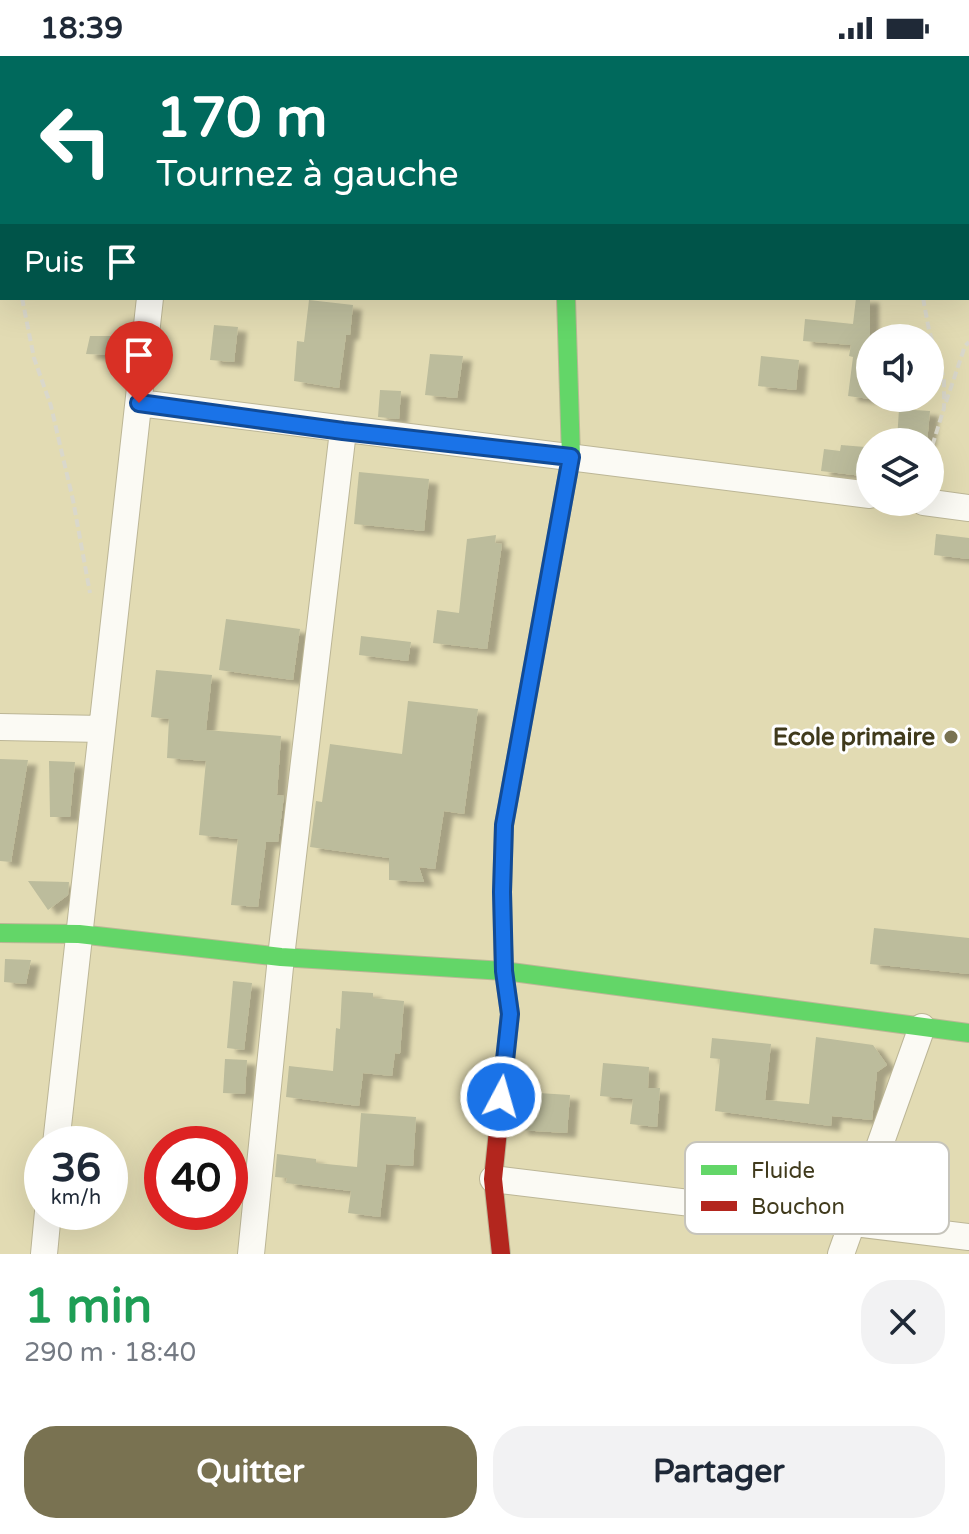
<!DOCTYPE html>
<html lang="fr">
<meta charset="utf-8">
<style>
body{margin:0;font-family:"Varela Round",sans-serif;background:#f2f2f3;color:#1f2937;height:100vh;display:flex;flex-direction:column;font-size:30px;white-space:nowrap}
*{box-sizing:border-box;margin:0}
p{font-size:26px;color:#747a83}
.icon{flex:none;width:44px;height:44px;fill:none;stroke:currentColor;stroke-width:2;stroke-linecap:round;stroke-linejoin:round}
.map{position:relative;height:1198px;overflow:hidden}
.panel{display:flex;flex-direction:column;background:#fff;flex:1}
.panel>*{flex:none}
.guide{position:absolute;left:0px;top:0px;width:970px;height:244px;box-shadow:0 8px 32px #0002;background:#00695c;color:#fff;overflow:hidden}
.tools{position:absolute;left:856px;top:268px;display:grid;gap:16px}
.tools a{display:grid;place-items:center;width:88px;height:88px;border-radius:50%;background:#fff;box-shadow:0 8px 32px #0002;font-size:40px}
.speed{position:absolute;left:24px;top:1070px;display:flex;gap:16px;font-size:40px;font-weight:700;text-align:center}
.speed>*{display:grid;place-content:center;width:104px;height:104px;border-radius:50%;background:#fff;box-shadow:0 8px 32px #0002;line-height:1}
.speed small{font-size:20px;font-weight:400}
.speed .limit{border:12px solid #d22;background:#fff;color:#111}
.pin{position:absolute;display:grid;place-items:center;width:68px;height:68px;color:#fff;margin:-82px -34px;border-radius:50% 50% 50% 0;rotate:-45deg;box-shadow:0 0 8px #0007}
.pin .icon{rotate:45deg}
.me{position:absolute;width:88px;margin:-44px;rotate:6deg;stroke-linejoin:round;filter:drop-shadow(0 0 6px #0008)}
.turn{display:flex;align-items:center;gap:28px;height:168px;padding:0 24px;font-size:36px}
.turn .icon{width:104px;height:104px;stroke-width:2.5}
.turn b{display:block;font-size:56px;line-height:68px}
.then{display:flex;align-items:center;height:76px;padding:0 24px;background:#0003;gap:16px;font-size:30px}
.round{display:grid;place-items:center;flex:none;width:84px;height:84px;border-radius:32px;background:#f2f2f3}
.headline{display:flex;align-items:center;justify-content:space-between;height:136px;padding:0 24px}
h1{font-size:48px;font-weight:800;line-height:60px;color:#1e9e55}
.cta{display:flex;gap:16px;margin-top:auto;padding:16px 24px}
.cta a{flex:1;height:92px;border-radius:32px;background:#797251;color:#fff;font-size:32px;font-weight:800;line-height:92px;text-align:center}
.cta a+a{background:#f2f2f3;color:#1f2937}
.status{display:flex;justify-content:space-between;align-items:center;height:56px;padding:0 40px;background:#fff;direction:ltr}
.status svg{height:22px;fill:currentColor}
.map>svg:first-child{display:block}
.building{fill:#bcbc9c;filter:url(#shadow)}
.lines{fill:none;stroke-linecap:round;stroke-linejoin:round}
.street-casing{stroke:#bcb696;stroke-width:28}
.fast-casing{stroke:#bcb696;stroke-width:20}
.jam-casing{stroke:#bcb696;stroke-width:20}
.path{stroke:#dad8cb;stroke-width:4;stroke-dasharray:8 4;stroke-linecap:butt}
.street{stroke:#fbfaf4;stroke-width:26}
.fast{stroke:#63d668;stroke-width:18}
.jam{stroke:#b3261e;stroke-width:18}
.route-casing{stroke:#114b97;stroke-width:20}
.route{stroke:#1a73e8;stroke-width:14}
.poi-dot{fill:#797251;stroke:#fff;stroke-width:3}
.labels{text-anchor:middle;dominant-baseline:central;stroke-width:6;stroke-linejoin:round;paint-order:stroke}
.poi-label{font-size:24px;font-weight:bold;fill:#403a1c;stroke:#fff;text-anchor:end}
.key{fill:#fff;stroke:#c6c4bb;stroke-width:2}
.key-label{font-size:22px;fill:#403a1c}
</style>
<div class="status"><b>18:39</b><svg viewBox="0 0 49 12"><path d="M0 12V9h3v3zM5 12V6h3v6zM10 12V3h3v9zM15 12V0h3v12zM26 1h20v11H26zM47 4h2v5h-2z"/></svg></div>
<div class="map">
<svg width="969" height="1198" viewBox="0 0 969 1198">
<defs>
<filter id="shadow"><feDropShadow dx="9" dy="5" stdDeviation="2" flood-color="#0004"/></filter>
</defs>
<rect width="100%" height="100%" fill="#e2dbb3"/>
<path class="building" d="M856,242H870V343L848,340L853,301L849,300L851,289L803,285L805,263L853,268Z
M309,244L353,249L350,279H346L339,332L294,325L297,285L304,286Z
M214,269L238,271L234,306L210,304Z
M90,280H111L109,299L86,298Z
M430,298L463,300L457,342L425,339Z
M761,300L799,304L796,334L758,330Z
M380,334L401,335L399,363L378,361Z
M899,353L930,355L927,386L897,384Z
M841,389L865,391L862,420L821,415L824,393L840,395Z
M359,416L429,423L424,475L354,468Z
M936,478L969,482V503L934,499Z
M496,479L495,487L502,488L487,593L433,587L437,554L459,557L467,483Z
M226,563L300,573L293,624L219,614Z
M361,580L411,586L408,605L359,599Z
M156,614L212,619L206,674L281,680L277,739L284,740L278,786H266L258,851L231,849L238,783L199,779L206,705L167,702L169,663L151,661Z
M408,645L478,653L464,758L444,755L435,813L419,811L424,826L389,824V802L310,791L316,745L322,746L330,688L402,698Z
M0,703L28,704L11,806L0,805Z
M49,705L75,706L70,761H50Z
M28,825L69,826L68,839L48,854Z
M874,872L969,882V918L870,908Z
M5,903L31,904L26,928L4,926Z
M233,925L252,927L244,994L227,992Z
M342,935L373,937V942L404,945L400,998L395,997L392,1020L363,1017L359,1050L286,1041L289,1010L333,1015L336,972L340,973Z
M816,981L873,989L887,1009L877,1016L872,1064L832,1060L831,1070L715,1055L720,1003L710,1002L712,982L771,988L765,1044L809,1048Z
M225,1003L247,1004L245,1038L223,1037Z
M603,1007L649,1011L648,1032H660L657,1071L630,1068L633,1043L600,1040Z
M523,1036L570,1039L567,1077L519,1074Z
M361,1057L416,1061L413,1110L386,1108L380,1161L348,1157L351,1135L286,1127L287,1122L275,1121L277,1098L316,1103V1107L357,1111Z"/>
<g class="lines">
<defs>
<path id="street" d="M529,0L548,2
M177,2L178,0
M411,2V0
M576,2V0
M774,2L775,0
M968,43H969
M0,100L2,101
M0,179L2,177
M968,227H969
M139,347C383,380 627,408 870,439
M924,446L969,452
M0,671L102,673
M56,1088L150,242
M493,1123L969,1181
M44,1198L48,1156
M251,1198L281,901L343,375
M841,1198L922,971"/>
<path id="fast" d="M0,877L79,878L281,901L504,915L969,977
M503,889L502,836L504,769L571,401L566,242"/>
<path id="jam" d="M501,1198L493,1123L510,958L504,915L503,889"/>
</defs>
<use href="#street" class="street-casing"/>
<use href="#fast" class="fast-casing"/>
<use href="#jam" class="jam-casing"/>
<path class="path" d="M968,177L969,176
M22,242L34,302L51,350L60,389L73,444L90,537
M923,242L929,274L944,323V352L930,397
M946,346L965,290L969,286"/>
<use href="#street" class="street"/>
<use href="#fast" class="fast"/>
<use href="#jam" class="jam"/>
</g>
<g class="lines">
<defs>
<path id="route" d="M139,347L343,375L571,401L504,769L502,836L504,915L510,958L501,1041"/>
</defs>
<use href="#route" class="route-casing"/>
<use href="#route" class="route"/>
</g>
<circle class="poi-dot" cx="951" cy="681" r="8"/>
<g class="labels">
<g class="poi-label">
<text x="935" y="681">Ecole primaire</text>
</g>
</g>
<rect x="685" y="1086" width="264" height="92" rx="12" class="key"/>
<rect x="701" y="1109" width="36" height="10" fill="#63d668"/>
<rect x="701" y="1145" width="36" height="10" fill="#b3261e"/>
<g class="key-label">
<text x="751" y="1122">Fluide</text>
<text x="751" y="1158">Bouchon</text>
</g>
</svg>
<div class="tools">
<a><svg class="icon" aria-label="sound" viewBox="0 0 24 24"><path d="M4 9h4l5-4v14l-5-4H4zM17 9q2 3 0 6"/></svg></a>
<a><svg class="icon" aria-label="layers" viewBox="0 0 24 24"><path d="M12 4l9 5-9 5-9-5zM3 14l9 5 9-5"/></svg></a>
</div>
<div class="speed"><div>36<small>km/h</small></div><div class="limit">40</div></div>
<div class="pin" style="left:139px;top:347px;background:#d93025"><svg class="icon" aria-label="arrive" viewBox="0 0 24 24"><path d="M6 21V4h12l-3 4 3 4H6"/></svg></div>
<svg class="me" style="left:501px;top:1041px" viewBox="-20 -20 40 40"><circle r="17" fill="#1a73e8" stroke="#fff" stroke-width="3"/><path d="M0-11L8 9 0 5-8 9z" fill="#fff"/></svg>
<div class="guide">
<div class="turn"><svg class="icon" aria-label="left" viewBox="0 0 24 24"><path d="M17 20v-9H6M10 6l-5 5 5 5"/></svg><div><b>170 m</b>Tournez à gauche</div></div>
<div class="then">Puis<svg class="icon" aria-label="arrive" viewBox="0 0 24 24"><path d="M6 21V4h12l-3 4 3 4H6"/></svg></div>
</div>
</div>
<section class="panel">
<div class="headline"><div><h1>1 min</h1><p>290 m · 18:40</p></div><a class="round"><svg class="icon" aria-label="close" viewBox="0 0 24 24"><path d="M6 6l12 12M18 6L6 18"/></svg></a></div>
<div class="cta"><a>Quitter</a><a>Partager</a></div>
</section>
